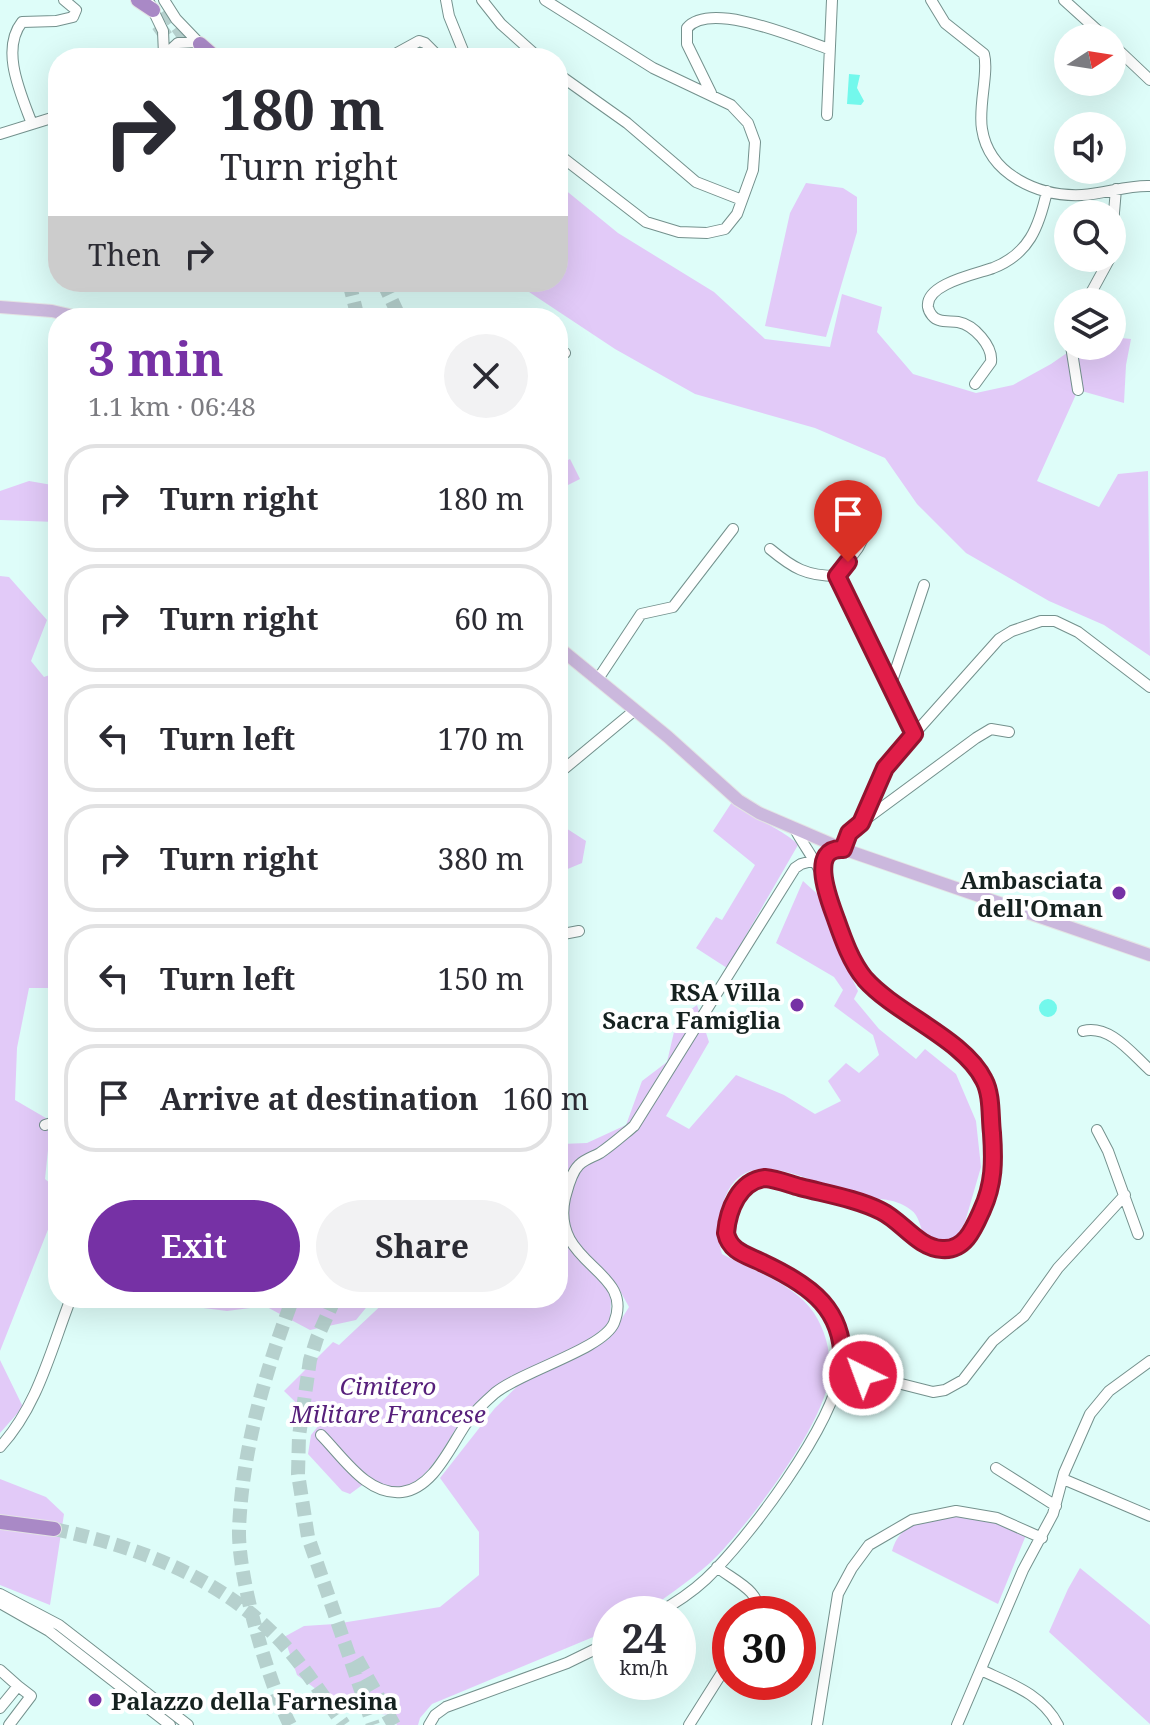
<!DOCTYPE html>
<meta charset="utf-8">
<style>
body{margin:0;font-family:"Noto Serif",serif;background:#f2f2f3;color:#2b2b33;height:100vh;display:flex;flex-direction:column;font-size:30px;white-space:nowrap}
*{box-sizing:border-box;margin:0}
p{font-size:26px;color:#7c7c81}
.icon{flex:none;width:44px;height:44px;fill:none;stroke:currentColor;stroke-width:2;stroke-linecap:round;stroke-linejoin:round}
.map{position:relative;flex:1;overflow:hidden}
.sheet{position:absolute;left:48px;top:308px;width:520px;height:1000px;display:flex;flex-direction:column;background:#fff;border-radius:32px;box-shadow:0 8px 32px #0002}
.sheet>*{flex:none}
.top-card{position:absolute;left:48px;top:48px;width:520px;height:244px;border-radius:32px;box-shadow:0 8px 32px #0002;background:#fff;color:#2b2b33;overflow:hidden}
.needle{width:52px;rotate:78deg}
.fabs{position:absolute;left:1054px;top:24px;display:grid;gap:16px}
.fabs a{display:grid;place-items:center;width:72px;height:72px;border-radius:50%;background:#fff;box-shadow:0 8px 32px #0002;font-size:40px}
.speed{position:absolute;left:592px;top:1596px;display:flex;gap:16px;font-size:40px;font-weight:700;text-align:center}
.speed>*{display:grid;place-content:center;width:104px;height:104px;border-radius:50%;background:#fff;box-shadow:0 8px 32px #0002;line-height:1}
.speed small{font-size:20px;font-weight:400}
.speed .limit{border:12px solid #d22;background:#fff;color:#111}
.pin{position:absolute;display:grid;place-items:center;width:68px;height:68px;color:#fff;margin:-82px -34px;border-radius:50% 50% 50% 0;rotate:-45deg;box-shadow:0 0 8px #0007}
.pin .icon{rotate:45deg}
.me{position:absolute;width:88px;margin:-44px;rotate:318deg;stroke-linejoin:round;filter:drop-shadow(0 0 6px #0008)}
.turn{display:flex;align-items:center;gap:28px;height:168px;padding:0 40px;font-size:36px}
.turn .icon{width:104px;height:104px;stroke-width:2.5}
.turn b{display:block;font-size:56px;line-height:68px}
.then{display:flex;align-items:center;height:76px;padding:0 40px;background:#0003;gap:16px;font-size:30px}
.round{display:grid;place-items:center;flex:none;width:84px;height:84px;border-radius:42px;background:#f2f2f3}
.head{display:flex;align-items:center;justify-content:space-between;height:136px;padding:0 40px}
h1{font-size:48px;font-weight:700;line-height:60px;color:#7631a5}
.cta{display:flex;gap:16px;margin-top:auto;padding:16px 40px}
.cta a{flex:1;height:92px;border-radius:48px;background:#7631a5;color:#fff;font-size:32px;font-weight:700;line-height:92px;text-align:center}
.cta a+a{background:#f2f2f3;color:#2b2b33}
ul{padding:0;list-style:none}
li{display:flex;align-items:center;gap:24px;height:108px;margin:0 16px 12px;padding:0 24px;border:4px solid #e1e1e2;border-radius:32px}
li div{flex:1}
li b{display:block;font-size:30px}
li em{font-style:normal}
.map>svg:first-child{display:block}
.green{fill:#e2caf8}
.water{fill:#73f8ec}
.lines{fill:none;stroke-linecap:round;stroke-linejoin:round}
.highway-tunnel{stroke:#b6d1ce;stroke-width:14;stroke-dasharray:14 7;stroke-linecap:butt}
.minor-casing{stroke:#74918d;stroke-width:12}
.major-casing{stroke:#e3e4e4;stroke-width:14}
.highway-casing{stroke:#e3e4e4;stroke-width:16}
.minor{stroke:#fff;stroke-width:10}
.major{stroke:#cbb8dd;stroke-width:12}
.highway{stroke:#a989c6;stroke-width:14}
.route-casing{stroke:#92132f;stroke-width:20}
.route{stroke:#e11d48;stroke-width:14}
.poi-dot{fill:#7631a5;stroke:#fff;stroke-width:3}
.labels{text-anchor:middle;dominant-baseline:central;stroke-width:8;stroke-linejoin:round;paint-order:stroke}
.poi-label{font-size:24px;font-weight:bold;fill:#162220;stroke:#fff;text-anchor:end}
.park-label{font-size:24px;font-style:italic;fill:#57207b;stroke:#fff}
</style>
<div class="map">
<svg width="1150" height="1725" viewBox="0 0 1150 1725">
<rect width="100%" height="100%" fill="#defdf9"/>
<path class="green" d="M806,183L843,188L857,197V232L826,337L765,326L790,213Z
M558,184L618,233L714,292L765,339L830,347L842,294L882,307L877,332L913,374L976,393L1013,385L1051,364L1077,346H1112V337L1131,339L1126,365L1124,403L1078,390L1037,481L1099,507L1118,474L1148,471L1150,656L1104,625L1049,601L966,553L917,504L885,458L815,428L695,394L615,349L514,282H558Z
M570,459L580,479L558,490V465Z
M29,481L58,486L57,522L0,520V491Z
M0,576L9,577L47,620L31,661L44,677L58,672V988H29L17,1048L15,1100L51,1121L45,1179L57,1189L51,1222L0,1351Z
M732,802C748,815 791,834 798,845L727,968L696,948L716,917L722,920L755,865L713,831Z
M558,823L586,841L582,863L558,873Z
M803,881L823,899L840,953L858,991L854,999L879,1029L916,1059L925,1049L956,1074L976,1121L981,1167L965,1222L955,1239L940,1243L924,1237C921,1229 919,1215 911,1210C893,1196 873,1200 853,1195C813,1184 744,1139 724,1201C716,1227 715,1228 722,1254C752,1271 794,1283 814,1313C825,1330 830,1349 830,1370C829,1419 752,1519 718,1555C698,1576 670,1593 646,1612L642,1614H610V1630L432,1704L420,1718L418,1725H397L392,1715L369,1713L336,1704L297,1675L284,1637L304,1626L335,1624L440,1607L479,1575V1532L440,1478L495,1408L531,1373L591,1350L609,1339L629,1307L618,1287L558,1225L560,1202L558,1150L561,1144L587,1143L626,1125L642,1081L667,1062L677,1019L697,1005L709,1042L666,1116L689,1129L736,1075L784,1095L815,1114L841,1101L828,1081L846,1063L859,1073L879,1055L873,1035L834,1006L843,990L834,977L776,943Z
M558,1229L577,1257L607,1288L611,1300L610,1321C575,1361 512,1364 471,1408C442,1440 425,1511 369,1480L350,1494L342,1491L308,1454L311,1435L319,1425L284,1391L333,1342L339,1345L389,1298H558Z
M147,1298H374L356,1320L310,1330L265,1306L227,1311L156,1302Z
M0,1360L23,1407L0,1433Z
M0,1479L46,1497L64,1514L50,1605L0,1585Z
M966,1515L1009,1526L1026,1535L998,1604L892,1551C901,1517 937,1518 966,1515Z
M1080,1568L1150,1625V1724L1049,1632L1068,1589Z"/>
<path class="water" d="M849,74L860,75L857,88L864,101L861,105L847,104Z
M1039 1008a9 9 0 1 1 18 0a9 9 0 1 1-18 0Z"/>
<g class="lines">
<path class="highway-tunnel" d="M165,10L200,58
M158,25L182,58
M349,282L358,318
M383,282L400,318
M335,1298L317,1338L310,1360L299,1436L298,1474L308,1537L373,1725
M54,1529C140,1547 225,1579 285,1646C307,1671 325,1699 344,1725
M357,1659L394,1725
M290,1725C268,1681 238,1579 239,1530C242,1450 265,1372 293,1298"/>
<defs>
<path id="minor" d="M164,0L176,19L200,44L202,58
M446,0L449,16L466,58
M482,0L501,24L539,58
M545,0L653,68L731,105L748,123L755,142L753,170L737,214L725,229L707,233L679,232L646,222L558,154
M931,0L945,23L984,54C989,73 978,106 982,129C989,175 1039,197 1082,195C1105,194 1127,185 1150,186
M1064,0L1106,38
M150,4L163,31L164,55
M1112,44L1150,80
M163,57L178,43L197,42
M388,58L419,41L425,43L440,58
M558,74L627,123L696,182L742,200
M711,93L687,44V28C711,0 799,39 829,49
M827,115L832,0
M32,124C21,94 0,50 22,22L56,21L73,17L76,10L64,0
M0,134L58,116
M1112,236L1116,189
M1086,302L1110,258
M1071,346L1078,390
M558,356L565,353
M975,384L991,362C993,346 974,325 958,322C952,321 945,322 939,320C934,319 929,313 928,307C925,284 976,274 993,268C1029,254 1039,227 1047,191
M867,531L858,548L837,576L914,734
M770,549C793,568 806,576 837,576
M598,679L641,614L673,607L733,529
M891,684L924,585
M558,774L635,710
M861,823L883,773L891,760L999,639L1012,631L1041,621H1055L1078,632L1150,687
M843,849L848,836L854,828L976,738L991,729L1009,732
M822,875L829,855L840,848
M558,935L579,931
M1083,1031C1110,1024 1132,1054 1150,1070
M45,1125L58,1121
M1097,1130L1108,1151L1138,1234
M842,1369L933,1392L945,1390L963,1380L993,1341L1024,1316L1058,1268L1125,1195
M321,1435C343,1457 367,1496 402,1492C435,1488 452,1442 470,1418C477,1409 486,1401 495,1393C522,1371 603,1349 614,1323C636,1269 550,1266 565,1198C568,1187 571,1173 579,1165C585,1159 593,1157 600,1153C612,1145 623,1135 634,1126L795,868L801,864L812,861
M0,1447C38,1406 51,1349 71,1298
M996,1468L1056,1506
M1063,1479L1150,1516
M717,1567C731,1579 764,1592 757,1614
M0,1594L59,1625L188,1725
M0,1603L49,1631L170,1725
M656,1614C674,1604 691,1593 706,1579C749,1538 832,1427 841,1369C844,1354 842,1335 835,1321C816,1282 774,1269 737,1251C732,1247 728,1243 726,1237C722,1221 737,1188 752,1181C758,1178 764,1178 771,1178C805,1188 864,1197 892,1217C907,1227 922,1248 942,1249C965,1251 973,1228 982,1210C995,1182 994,1157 991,1127C990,1114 991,1098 987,1085C973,1039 884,1012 858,969C841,940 834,908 823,878C817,862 804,846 796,831
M0,1670L18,1686
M981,1670C1011,1684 1042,1694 1058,1725
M0,1708L18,1686L31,1696L9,1725
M429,1725L435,1715L446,1707L567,1663L610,1642
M689,1725L730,1660
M817,1725L838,1594L852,1568L869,1545L912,1520L956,1511L997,1518L1042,1538
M957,1725L1023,1570L1053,1514L1064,1473L1090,1414L1109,1391L1150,1361"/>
<path id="major" d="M0,307L52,311L82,318
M558,647L668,737L738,800L759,813L843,849L1150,955"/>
<path id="highway" d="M138,0L153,10
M200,44L216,58
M0,1522L54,1529"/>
</defs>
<use href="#minor" class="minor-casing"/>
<use href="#major" class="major-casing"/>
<use href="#highway" class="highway-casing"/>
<use href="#minor" class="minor"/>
<use href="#major" class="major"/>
<use href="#highway" class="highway"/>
</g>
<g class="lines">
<defs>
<path id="route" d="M848,562L837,576L914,734L885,768L861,823L849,833L843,849C807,847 830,902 836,919C843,939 851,962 865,979C896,1014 964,1039 984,1080C992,1095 990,1116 992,1133C994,1161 994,1184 982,1210C974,1228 965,1251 942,1249C918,1248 902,1221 881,1211C857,1199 827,1194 800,1187C789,1184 777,1179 765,1178C739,1181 728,1210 726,1233C730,1252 747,1255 763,1263C810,1285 847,1310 842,1369L863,1375"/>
</defs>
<use href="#route" class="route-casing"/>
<use href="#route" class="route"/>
</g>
<g class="poi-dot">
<circle cx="1119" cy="893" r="8"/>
<circle cx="797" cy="1005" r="8"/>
<circle cx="95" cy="1700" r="8"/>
</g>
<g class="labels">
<g class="poi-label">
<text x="1103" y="879">Ambasciata<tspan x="1103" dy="28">dell'Oman</tspan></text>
<text x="781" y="991">RSA Villa<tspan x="781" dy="28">Sacra Famiglia</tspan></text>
<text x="111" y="1700" text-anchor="start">Palazzo della Farnesina</text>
</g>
<g class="park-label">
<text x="388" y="1385">Cimitero<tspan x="388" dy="28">Militare Francese</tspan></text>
</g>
</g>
</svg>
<div class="fabs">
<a><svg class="needle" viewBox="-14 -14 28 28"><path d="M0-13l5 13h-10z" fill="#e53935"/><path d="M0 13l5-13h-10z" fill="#7c7c81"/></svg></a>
<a><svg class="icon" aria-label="sound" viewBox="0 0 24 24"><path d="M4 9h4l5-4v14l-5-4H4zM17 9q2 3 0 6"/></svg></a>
<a><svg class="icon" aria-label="search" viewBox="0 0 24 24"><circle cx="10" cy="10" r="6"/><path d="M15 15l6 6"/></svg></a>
<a><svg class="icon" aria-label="layers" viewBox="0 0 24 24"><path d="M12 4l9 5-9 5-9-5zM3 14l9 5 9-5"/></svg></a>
</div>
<div class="speed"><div>24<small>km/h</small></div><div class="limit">30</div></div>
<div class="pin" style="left:848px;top:562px;background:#d93025"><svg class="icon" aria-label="arrive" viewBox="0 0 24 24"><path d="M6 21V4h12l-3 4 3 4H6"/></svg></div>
<svg class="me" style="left:863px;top:1375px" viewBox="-20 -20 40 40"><circle r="17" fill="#e11d48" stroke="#fff" stroke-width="3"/><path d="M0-11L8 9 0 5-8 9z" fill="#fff"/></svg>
<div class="top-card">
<div class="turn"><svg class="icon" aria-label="right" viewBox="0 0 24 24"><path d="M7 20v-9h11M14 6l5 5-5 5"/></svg><div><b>180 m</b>Turn right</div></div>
<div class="then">Then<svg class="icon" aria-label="right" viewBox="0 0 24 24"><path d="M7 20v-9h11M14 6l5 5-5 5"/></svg></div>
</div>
<section class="sheet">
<div class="head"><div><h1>3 min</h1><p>1.1 km · 06:48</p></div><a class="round"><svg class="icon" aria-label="close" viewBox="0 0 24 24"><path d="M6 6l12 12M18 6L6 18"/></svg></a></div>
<ul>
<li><svg class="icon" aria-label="right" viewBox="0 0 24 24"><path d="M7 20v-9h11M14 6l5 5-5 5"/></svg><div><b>Turn right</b></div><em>180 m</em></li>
<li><svg class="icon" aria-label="right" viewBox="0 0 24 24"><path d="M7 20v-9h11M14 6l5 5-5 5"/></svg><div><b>Turn right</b></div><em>60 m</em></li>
<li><svg class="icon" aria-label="left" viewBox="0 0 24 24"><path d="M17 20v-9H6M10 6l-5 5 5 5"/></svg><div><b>Turn left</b></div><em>170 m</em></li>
<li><svg class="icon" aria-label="right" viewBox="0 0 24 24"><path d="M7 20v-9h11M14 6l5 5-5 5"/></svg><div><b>Turn right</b></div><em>380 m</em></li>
<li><svg class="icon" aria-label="left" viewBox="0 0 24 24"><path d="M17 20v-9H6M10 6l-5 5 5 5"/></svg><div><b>Turn left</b></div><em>150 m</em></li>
<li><svg class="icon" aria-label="arrive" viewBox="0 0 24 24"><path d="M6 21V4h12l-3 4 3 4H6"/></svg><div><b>Arrive at destination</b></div><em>160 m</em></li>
</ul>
<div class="cta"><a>Exit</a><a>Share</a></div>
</section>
</div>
